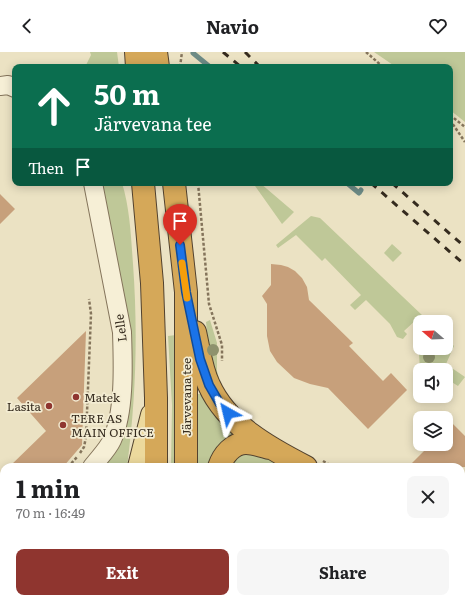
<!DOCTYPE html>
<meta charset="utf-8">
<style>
body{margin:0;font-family:Literata,serif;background:#f6f6f6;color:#202124;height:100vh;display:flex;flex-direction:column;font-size:15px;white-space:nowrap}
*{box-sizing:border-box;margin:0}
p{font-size:13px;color:#757577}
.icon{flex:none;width:22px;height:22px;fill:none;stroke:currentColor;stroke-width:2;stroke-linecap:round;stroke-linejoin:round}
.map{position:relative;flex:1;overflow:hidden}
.sheet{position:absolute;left:0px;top:411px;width:465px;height:140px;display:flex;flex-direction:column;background:#fff;border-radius:12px 12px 0 0;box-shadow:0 2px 10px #0003}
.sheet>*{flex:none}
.top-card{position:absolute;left:12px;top:12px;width:441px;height:122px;border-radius:8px;box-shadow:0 2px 10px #0003;background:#0b6e4f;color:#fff;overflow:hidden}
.needle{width:26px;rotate:289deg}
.tools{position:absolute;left:413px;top:263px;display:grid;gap:8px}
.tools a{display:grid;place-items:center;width:40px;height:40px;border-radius:8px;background:#fff;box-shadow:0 2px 10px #0003;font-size:20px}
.pin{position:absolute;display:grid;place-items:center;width:34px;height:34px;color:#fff;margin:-41px -17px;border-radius:50% 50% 50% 0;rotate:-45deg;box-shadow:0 0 4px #0007}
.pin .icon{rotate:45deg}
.me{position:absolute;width:44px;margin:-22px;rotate:323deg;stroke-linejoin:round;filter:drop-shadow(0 0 3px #0008)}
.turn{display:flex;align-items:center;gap:14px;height:84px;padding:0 16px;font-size:18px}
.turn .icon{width:52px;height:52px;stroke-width:2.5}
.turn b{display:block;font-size:28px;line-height:34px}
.then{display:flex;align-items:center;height:38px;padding:0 16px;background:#0003;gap:8px;font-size:15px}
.round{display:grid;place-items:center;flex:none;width:42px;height:42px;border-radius:8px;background:#f6f6f6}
.summary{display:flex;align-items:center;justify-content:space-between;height:68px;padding:0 16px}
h1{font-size:24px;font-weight:700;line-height:30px}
.action{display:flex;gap:8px;margin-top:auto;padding:8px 16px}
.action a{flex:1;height:46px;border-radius:8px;background:#8f352f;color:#fff;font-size:16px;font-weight:700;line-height:46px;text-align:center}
.action a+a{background:#f6f6f6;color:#202124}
header{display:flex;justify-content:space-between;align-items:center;height:52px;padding:0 16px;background:#fff;font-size:18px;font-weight:700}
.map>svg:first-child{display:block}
.green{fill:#bfc898}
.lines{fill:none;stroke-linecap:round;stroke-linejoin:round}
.stream{stroke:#6d8b86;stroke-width:5}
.building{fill:#c7a07b}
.minor-tunnel{stroke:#c7bda2;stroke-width:18;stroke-dasharray:18 9;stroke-linecap:butt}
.minor-casing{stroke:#84745b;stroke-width:20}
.major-casing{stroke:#52422f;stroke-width:24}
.highway-casing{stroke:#52422f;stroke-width:24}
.path{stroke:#84745b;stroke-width:2.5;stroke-dasharray:3 2;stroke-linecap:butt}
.minor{stroke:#f6efd6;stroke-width:18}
.major{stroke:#ecd99d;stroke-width:22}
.highway{stroke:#d5a859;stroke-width:22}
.rail{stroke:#352b1e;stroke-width:3;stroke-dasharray:7 7;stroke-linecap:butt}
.tree{fill:#8e926d}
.route-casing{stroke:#114b97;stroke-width:10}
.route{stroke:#1a73e8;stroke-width:7}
.slow{stroke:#f59e0b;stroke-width:7}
.poi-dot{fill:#8f352f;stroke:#f3ecd2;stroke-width:1.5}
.labels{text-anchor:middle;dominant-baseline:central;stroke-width:3.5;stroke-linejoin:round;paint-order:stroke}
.street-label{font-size:12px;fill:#352b1e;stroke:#f3ecd2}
.poi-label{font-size:12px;fill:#352b1e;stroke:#f3ecd2;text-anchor:start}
</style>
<header><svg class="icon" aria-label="back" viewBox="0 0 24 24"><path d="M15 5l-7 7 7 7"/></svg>Navio<svg class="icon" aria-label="heart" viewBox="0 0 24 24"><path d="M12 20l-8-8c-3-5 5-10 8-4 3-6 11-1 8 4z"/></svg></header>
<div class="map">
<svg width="465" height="551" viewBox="0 0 465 551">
<rect width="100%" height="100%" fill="#ebe2c3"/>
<path class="green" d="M90,0H117L119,15H85L91,3Z
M374,0H465V70L450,58V15H396Z
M102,131H122C130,157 131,185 133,212C138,280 136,347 127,415H102L124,379Z
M253,131H260L294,160L282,172Z
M311,164L320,166L423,264L420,270L417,267L404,279L407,282L403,287L397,285L390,272L366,248L355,258L350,253L361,243L325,206L322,209L296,183L278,196L276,193Z
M392,192L402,201L393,210L384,201Z
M210,268L217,291V319L221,334L210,311L206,270Z
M176,283L177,415H171L172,353L168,284Z
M446,286L454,294L446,312L465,325L458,334L450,329L446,336V318H420L419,302L425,296H433L436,299L438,296H446Z
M198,342H202L213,362L234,382L209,415H198Z
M249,399L263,403L284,415H229L238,403Z"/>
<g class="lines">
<path class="stream" d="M193,1L210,15
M347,131L359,141L361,138"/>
</g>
<path class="building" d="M0,142L15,157L0,172Z
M271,212L281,213L288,215L295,219L302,226L307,235L309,248L353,291L349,294L383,329L391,321L407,338L368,377L328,336L310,332L294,326L277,310L270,299L267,284V252L262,244L271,233Z
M86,279L82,393L63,415H9L46,379L17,346Z
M452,371L465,384V415H408L431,392H446V378Z"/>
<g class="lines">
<path class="minor-tunnel" d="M0,451L4,455"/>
<defs>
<path id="minor" d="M0,34L8,33L15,36
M92,415C98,407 108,397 112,388C125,359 123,312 122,280L93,131
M0,499L4,495"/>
<path id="major" d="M139,415L152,363
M119,551V547"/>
<path id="highway" d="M136,0L137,15
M156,0L158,15
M143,131L152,231L156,346V415
M174,131L186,240V415
M195,280C199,297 201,317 209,333C227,373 269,396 306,415
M219,415C223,403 233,391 246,391C254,391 262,394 269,396
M461,536L465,543
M446,547L448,551
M150,551V547
M189,551L190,547"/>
</defs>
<use href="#minor" class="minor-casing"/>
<use href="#major" class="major-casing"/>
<use href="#highway" class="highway-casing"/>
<path class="path" d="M366,0L383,15
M180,15L182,0
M450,63L465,75
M450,68L465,90
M198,131L209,252L222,293V309
M80,401L84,395L86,385L91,262L89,247
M323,409L333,415
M68,415L77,405
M461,509L465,517"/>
<use href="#minor" class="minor"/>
<use href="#major" class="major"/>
<use href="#highway" class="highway"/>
<path class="rail" d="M223,0L241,15
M245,0L260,15
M371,131L465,213
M392,131L465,195"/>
</g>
<g class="tree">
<circle cx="213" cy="298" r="6"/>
<circle cx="429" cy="305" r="6"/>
</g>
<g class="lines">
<defs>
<path id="route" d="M180,193L186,240L200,307L209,333L220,352L228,361"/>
</defs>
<use href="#route" class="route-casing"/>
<use href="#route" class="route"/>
<path class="slow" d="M182,211L187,246"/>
</g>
<g class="poi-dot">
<circle cx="76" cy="345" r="4"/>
<circle cx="49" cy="354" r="4"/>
<circle cx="63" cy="373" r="4"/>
</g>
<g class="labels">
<g class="street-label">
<text transform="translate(120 276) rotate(-97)">Lelle</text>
<text transform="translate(186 345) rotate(-90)">Järvevana tee</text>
</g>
<g class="poi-label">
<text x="84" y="345">Matek</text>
<text x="41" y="354" text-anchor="end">Lasita</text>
<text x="71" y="366">TERE AS<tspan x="71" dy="14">MAIN OFFICE</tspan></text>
</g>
</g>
</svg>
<div class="tools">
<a><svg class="needle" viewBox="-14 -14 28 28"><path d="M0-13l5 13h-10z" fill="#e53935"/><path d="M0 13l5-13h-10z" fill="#757577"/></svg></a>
<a><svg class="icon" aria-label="sound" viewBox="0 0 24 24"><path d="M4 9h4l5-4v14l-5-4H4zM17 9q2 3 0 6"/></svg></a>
<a><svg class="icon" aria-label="layers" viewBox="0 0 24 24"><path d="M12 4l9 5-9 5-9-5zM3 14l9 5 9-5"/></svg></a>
</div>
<div class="pin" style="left:180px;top:193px;background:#d93025"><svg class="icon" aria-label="arrive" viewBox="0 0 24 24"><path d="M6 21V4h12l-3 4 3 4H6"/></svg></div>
<svg class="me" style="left:228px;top:361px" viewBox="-20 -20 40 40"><path d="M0-17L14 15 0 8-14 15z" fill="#1a73e8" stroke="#fff" stroke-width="4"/></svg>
<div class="top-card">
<div class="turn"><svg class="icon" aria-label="ahead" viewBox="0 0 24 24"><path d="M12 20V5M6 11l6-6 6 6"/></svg><div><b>50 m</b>Järvevana tee</div></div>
<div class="then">Then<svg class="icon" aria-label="arrive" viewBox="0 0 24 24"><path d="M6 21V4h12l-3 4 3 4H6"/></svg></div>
</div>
<section class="sheet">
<div class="summary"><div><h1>1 min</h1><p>70 m · 16:49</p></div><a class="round"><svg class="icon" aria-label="close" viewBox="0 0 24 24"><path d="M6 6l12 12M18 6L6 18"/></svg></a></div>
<div class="action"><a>Exit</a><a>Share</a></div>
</section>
</div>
